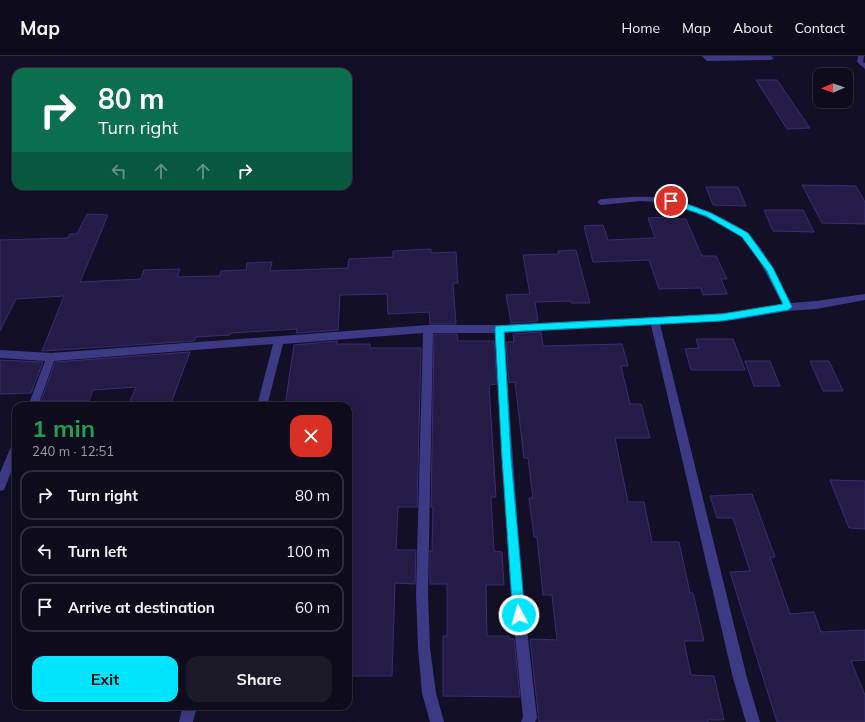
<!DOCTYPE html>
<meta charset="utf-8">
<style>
body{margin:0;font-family:Mulish,sans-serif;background:#1c1929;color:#f1f3f6;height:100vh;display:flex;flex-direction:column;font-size:15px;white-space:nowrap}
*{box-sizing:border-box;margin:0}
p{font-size:13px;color:#9b9ba3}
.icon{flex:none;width:22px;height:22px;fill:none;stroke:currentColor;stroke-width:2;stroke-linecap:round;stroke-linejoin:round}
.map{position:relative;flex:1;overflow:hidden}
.panel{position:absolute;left:12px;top:346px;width:340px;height:308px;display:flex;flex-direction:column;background:#0e0b1c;border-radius:12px;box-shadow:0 4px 16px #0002,0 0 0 1px #2e2b3b}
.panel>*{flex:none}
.top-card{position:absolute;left:12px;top:12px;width:340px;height:122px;border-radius:12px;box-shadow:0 4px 16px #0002,0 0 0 1px #2e2b3b;background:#0b6e4f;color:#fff;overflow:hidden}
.needle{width:26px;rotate:268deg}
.buttons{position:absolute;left:813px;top:12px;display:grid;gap:8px}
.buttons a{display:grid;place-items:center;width:40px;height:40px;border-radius:8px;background:#0e0b1c;box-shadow:0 4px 16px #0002,0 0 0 1px #2e2b3b;font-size:20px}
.pin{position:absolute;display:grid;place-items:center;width:34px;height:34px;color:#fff;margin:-17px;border:2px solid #fff;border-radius:50%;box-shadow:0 1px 4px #0007}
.me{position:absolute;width:44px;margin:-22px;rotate:354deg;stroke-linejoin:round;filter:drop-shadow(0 0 3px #0008)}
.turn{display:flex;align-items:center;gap:14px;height:84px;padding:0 20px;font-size:18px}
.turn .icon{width:52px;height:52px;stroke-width:2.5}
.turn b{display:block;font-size:28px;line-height:34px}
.lanes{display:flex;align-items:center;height:38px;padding:0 20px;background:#0003;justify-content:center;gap:20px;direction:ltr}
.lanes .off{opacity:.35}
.round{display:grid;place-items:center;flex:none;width:42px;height:42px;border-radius:12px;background:#1c1929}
.head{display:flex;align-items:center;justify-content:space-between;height:68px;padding:0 20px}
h1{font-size:24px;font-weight:700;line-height:30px;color:#1e9e55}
.button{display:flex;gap:8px;margin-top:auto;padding:8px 20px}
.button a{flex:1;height:46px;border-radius:12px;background:#00e5ff;color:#111;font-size:16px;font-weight:700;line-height:46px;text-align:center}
.button a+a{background:#1c1929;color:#f1f3f6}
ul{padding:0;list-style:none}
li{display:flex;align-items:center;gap:12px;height:50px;margin:0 8px 6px;padding:0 12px;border:2px solid #2e2b3b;border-radius:12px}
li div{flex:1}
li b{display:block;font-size:15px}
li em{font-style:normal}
header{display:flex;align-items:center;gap:24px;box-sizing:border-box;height:56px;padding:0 20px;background:#0e0b1c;border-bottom:1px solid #2e2b3b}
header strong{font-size:19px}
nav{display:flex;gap:22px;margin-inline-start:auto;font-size:14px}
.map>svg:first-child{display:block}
.building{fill:#241b47;stroke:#3b2d73}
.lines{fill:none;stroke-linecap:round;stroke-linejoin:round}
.minor{fill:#3d3a85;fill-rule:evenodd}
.route{fill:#00e5ff;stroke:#0095a6}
</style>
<header>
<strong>Map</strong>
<nav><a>Home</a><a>Map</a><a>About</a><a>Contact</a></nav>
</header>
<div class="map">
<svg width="865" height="666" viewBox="0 0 865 666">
<rect width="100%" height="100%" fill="#130f26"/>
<path class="building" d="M756,24H777L810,72L787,73Z
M802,129L856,130L865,146V168L822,167Z
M706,131H738L746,150L713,149Z
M764,154H803L814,176L773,175Z
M87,158L108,159L80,226L141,223L144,214L180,213L177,221L220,220L221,215L246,214L247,207L272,206L270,215L348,212L349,203L393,201V195L431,193V197L456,196L458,227H453L456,268H430L429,256L388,258L387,238L340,239L338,274L296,277L297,273L231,277L230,279L196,281L194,285L42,295L64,240L16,243L0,275V184L68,182L70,178H77Z
M665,161L666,163H686L702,200H716L727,223H721L727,238L703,239L701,232L659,233L649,204L593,206L584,170L603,169L608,184L655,182L648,162Z
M576,194L590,247H571L570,245L535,246L538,265L511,267L506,239L530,238L523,199L559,198L558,195Z
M541,276L543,290L622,288L628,310H621L630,348H641L650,382H615L628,446H644L652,486H679L690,537H693L704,585H684L691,619L714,620L724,664H708V666H539L530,583L557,584L552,539H543L537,481H534L529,442H533L528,402H524L515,326L509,327L506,286H514L513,278Z
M434,278H457L458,285H494L497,328L489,329L496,441H491L494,495L502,496L504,529H486L487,580H509V583H514L520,641L443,640V580H447V528H430V495H432L433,451H431Z
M696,283H733L745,314H691L685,293L699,292Z
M337,285V288H370V292H421L417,451H398L396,494H416L415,528L395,527L392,620H348V514L350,492H348V350H285L294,289Z
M190,296L170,350H128L136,331L93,334L89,345H41L55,306Z
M0,304L43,306L31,337L0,338Z
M745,305H770L780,330H754Z
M810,305H829L843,335H823Z
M830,424L865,425V473L849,472Z
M752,438L775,501H770L790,558L814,556L821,576L865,574V604L851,605L865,639V666H777L730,516L750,515L733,462H717L710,440Z"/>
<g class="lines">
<path class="minor" d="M702,0H771L774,2L771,4L707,5Z
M858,0H864L863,6L865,7V13L857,6Z
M631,141C667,139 692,147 724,163C733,168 743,172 750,179C768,199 779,224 791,247L816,245L865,238V244L816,253L788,255L735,264L660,268L747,622L760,666H746L733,622L651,269L504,277L522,529L537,662L535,666H521L523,661L510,529L495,277H433L428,538L430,592L436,637L444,666H430L422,637L418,592L416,538L423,277L283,288L267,350H257L273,288L54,305L38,350H28L45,305L0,302V294L51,297L428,269H499L695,259L735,256L782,248L756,198L743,182L729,173L691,154L670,147L641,145L601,149L597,146L601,143Z
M16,386V404L4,434L0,435V417L12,388Z
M183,650H197L193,666H179Z"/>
</g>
<path class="route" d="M668,143H673L711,157L748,177L773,212L792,251L788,254L722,265L504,276L511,402L525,559L523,563L519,564L515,563L513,559L502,402L495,273L496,270L722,258L783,248L767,215L742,181L706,160L668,147Z"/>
</svg>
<div class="buttons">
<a><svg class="needle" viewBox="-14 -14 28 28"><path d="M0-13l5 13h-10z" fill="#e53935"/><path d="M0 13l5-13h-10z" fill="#9b9ba3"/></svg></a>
</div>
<div class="pin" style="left:671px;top:145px;background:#d93025"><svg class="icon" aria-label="arrive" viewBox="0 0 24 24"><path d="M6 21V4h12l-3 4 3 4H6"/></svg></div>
<svg class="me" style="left:519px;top:559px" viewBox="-20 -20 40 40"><circle r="17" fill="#00e5ff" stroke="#fff" stroke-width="3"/><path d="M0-11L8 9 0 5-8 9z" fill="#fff"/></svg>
<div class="top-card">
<div class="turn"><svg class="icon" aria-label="right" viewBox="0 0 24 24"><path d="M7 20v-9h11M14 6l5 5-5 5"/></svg><div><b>80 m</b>Turn right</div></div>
<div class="lanes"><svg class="icon off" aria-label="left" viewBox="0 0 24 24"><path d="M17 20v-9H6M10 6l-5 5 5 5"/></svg><svg class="icon off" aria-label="ahead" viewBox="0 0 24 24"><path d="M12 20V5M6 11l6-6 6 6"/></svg><svg class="icon off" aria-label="ahead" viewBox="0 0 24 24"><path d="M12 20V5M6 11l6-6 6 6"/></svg><svg class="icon" aria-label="right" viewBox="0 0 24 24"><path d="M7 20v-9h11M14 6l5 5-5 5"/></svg></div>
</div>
<section class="panel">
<div class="head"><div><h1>1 min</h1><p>240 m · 12:51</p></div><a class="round" style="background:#d93025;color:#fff"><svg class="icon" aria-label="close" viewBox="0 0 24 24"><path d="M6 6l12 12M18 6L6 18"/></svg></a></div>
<ul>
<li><svg class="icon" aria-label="right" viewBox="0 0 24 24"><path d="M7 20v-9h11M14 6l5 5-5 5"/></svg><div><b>Turn right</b></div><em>80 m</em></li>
<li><svg class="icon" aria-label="left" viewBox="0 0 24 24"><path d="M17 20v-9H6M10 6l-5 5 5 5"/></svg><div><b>Turn left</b></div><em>100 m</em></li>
<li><svg class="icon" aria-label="arrive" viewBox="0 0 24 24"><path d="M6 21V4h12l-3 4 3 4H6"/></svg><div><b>Arrive at destination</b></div><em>60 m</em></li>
</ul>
<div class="button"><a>Exit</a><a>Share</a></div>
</section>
</div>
